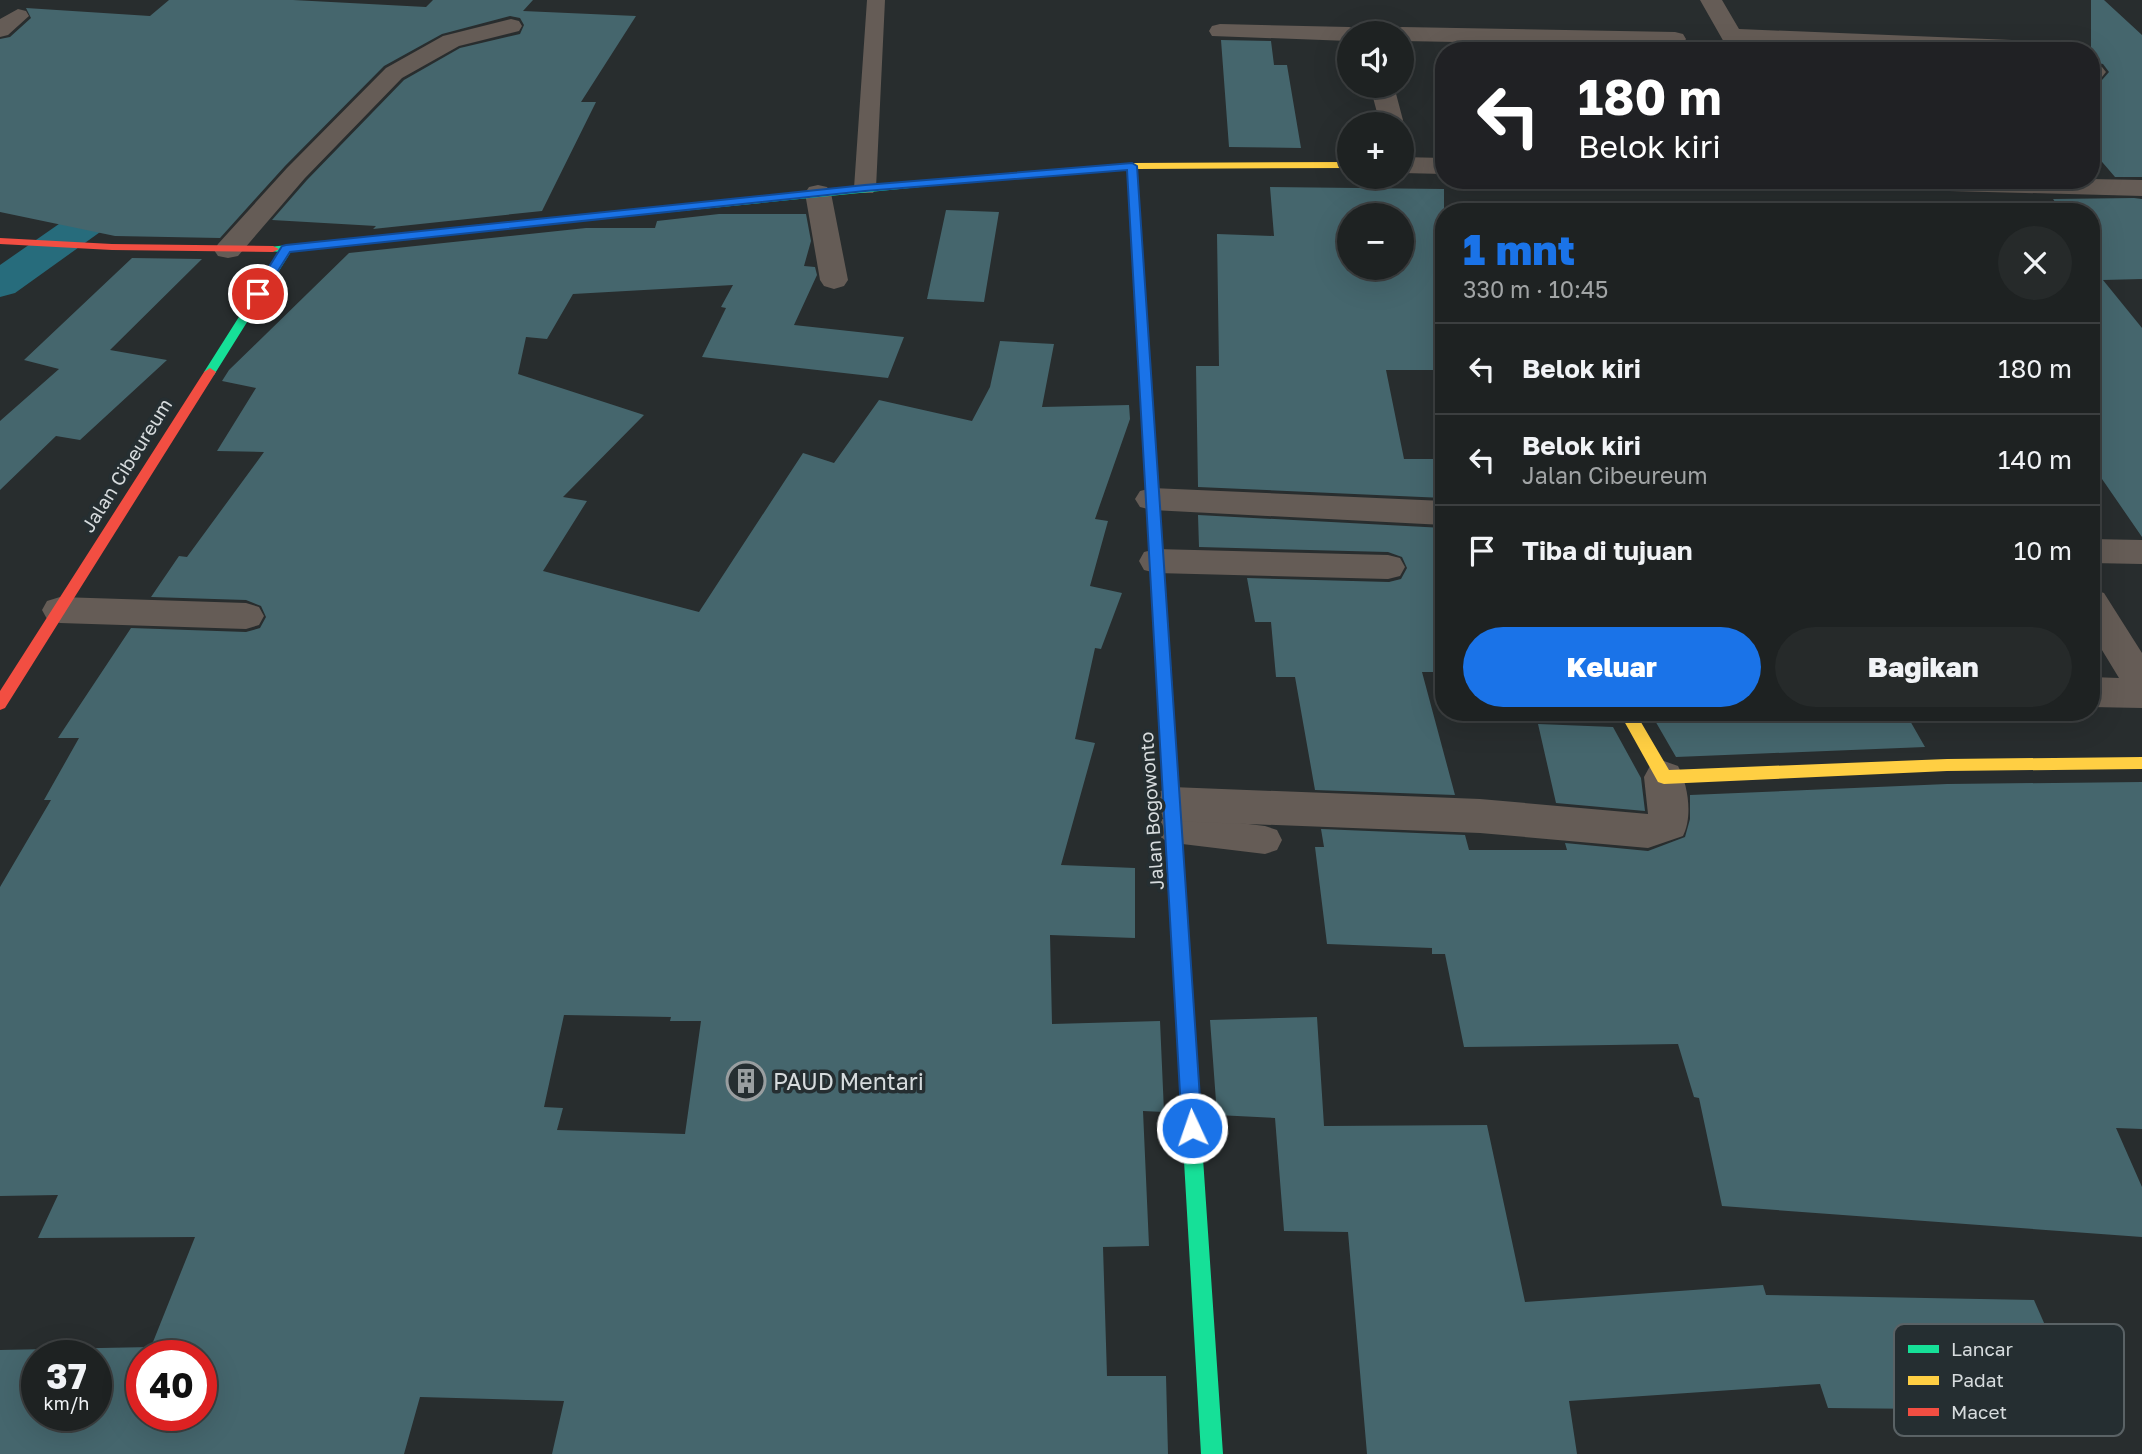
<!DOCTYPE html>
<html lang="id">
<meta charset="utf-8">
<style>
body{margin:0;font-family:"Golos Text",sans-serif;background:#262a2a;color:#f1f3f6;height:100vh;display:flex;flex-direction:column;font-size:26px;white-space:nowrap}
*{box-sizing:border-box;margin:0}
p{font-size:23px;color:#a1a4a5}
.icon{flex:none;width:38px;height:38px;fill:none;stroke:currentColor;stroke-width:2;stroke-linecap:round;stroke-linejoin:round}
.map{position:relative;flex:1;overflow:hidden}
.panel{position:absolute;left:1435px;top:203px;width:665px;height:518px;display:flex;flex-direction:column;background:#1e2222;border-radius:28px;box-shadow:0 7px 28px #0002,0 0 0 2px #3c3f40}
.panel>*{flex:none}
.top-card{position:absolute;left:1435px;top:42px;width:665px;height:147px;border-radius:28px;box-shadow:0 7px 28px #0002,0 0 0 2px #3c3f40;background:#202124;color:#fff;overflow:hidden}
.controls{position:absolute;left:1337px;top:21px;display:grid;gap:14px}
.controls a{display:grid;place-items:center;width:77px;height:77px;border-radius:50%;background:#1e2222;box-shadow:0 7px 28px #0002,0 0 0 2px #3c3f40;font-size:35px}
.speed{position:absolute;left:21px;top:1340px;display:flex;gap:14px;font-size:35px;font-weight:700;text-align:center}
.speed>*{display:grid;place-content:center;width:91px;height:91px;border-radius:50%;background:#1e2222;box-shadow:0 7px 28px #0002,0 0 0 2px #3c3f40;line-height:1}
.speed small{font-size:18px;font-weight:400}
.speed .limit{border:10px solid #d22;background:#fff;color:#111}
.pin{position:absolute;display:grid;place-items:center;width:60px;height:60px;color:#fff;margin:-30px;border:4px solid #fff;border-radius:50%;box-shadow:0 2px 7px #0007}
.me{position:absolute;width:77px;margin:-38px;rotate:357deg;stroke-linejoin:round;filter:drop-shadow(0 0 5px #0008)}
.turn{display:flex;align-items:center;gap:24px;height:147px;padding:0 28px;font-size:32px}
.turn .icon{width:91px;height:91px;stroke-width:2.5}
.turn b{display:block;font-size:49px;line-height:60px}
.round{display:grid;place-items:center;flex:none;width:74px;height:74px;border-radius:37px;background:#262a2a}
.overview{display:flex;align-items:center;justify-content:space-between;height:119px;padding:0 28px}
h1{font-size:42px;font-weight:800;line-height:52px;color:#1a73e8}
.button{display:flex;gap:14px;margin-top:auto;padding:14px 28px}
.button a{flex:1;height:80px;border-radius:42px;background:#1a73e8;color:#fff;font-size:28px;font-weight:800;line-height:80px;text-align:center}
.button a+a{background:#262a2a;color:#f1f3f6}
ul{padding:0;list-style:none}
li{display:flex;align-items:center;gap:21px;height:91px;padding:0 28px;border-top:2px solid #3c3f40}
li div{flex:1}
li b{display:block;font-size:26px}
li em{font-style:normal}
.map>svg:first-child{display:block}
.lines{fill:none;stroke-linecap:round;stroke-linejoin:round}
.canal{fill:#276c7c;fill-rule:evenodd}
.building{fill:#45666d;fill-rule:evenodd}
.lane{fill:#655c56;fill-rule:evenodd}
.street{fill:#655c56;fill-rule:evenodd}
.fast{fill:#16e098;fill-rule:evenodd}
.slow{fill:#ffcf43;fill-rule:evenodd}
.jam{fill:#f24e42;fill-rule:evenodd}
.route{fill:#1a73e8;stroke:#114b97;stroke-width:2}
.labels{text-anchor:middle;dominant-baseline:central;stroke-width:7;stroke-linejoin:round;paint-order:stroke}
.street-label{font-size:19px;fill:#d6dbdd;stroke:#252e31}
.near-poi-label{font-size:23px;fill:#d6dbdd;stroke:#252e31;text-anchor:start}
.key{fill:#252e31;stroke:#5a6265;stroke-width:2}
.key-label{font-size:19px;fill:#d6dbdd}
</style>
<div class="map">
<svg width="2142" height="1454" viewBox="0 0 2142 1454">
<rect width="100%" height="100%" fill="#282d2e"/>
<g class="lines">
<path class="canal" d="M142,172L156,176L162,184L156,192L15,293L0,297V265L128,176Z"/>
</g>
<path class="building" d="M169,0H293L426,7L433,0H533L523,11L636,16L581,102H596L542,211L373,229L376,226L272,220L307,180L404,80L460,48L520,34L524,25L520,18L510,16L442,34L384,66L285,166L220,238L115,236L0,212V39L10,37L31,18L26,8L150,16Z
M2091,0H2104L2142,35V177H2115L2091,149V81L2102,80L2109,72L2103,64L2091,62Z
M1221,40L1271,41L1274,65H1287L1301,148L1229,147Z
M1270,187L1444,189V370H1386L1404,459H1444V498L1198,487L1196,366H1219L1217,234L1274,236ZM1349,215H1402V268H1349Z
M2134,198L2142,199V279L2103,280L2142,328V537L2091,463V212H2062L2053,199Z
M946,210L999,212L984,302L927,299Z
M719,214H806L811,241L804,266L815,267L817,275L794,325L904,337L888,378L702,357L726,308L721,307L733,285L573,294L547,339L526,337L518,374L644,415L563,497L587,501L543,571L699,612L803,453L834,463L879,400L972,421L990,387L1000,341L1054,344L1042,407L1129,405L1130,419L1095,519L1108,521L1090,586L1122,593L1101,649L1095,648L1075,739L1095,743L1061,865L1135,868V938L1050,935L1052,1024L1160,1021L1164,1112L1143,1111L1149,1246L1103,1247L1107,1376H1166L1168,1454H552L564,1401L420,1397L404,1454H0V1350L151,1347L195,1237L38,1238L58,1195L0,1196V887L51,800H44L79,738H58L131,628L246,632L260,628L266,617L261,606L246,600L151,597L179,556L187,557L264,452L217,451L256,388L222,381L229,370L349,253L586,228H655L657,221ZM564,1015L671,1017L670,1021H701L685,1134L557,1130L563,1108L544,1107ZM37,1356H96V1416H37ZM142,1356H201V1416H142Z
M132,258L202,259L110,350L167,360L80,440L56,436L0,490V421L59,369L24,360Z
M1198,515L1444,528V672H1422L1455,795L1315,790L1295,677H1276L1271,622H1255L1247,578L1389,582L1401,579L1407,568L1402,557L1388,552L1199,547Z
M1650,712H1905L1925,747L1676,757Z
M1538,724L1613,727L1641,778L1645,811L1556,803Z
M2142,782V1129L2116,1128L2142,1187V1237L1722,1206L1699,1098L1694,1097L1678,1044L1464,1047L1445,954H1432V948L1327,944L1315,847H1324L1321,829L1465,835L1469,850H1567L1565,843L1648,851L1685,837L1690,819V795L1947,784Z
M1317,1017L1324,1126L1487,1125L1525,1302L1763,1285L1766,1295L2034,1300L2055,1348L1908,1351L1929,1409L1828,1408L1820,1384L1569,1401L1577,1454H1367L1348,1232L1284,1231L1275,1118L1217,1115L1210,1020Z"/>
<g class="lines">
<path class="lane" d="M867,0H885L876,188L873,193H857L854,188Z
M1174,815L1265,826L1277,830L1282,840L1277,850L1265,854L1174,843L1162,839L1157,829L1162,819Z"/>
<path class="street" d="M1700,0H1722L1739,29L2012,40L2037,46L2040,51H1938L1747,43L1752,51H1729Z
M18,9L26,11L29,16L8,35L0,37V19Z
M511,19L519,21L522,26L519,31L459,46L402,78L305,178L238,256L228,258L218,256L214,250L218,244L287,168L386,68L443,36Z
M1220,24L1349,27L1357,29L1360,33H1349V41L1212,36L1209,31L1212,26Z
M1402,27L1675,32L1683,34L1686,39L1683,44L1675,46L1402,41V33H1391L1394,29Z
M2091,64L2102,67L2106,72L2102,77L2091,78Z
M1370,86H1394L1404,124L1402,128V124H1380Z
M1402,157L1444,158V174L1402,173Z
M2091,179L2142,180V196L1836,188L1827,186L1823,180Z
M818,185L827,187L831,193L848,280L844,286L834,289L824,286L820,280L805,193L809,187Z
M1152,488L1444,501V525L1152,510L1140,507L1135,499L1140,491Z
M2091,539L2142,540V564L2091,563Z
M1156,549L1388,555L1400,558L1405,567L1400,576L1388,579L1156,573L1144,570L1139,561L1144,552Z
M2091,589L2104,593L2142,653V708L2091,707V677L2119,678L2091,632Z
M60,597L246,603L259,607L264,616L259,625L246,629L60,623L47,619L42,610L47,601Z
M1664,761L1678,766C1688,785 1693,816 1683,836L1648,848L1480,833L1172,821L1158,816L1152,804L1158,792L1172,787L1480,799L1648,814L1644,777L1650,766Z"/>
<path class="fast" d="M996,174L1000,175V179L292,250L214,375L210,376L204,372L280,252L269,251V247L865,185Z
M1186,1031L1193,1034L1195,1040L1223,1454H1201L1177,1040L1179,1034Z"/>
<path class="slow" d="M1349,162V168L1137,169L1173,695L1170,699H1160L1157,695L1127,170L996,180L991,177L996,174L1132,163Z
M1619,712H1635L1669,770L1947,759L2142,757V769L1947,771L1664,784L1658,782Z"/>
<path class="jam" d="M0,238L112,244L273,246L279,249L273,252L112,250L0,244Z
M210,368L216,372L5,708L0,710V691L204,372Z
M1165,689L1173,695L1195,1040L1193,1046L1186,1049L1179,1046L1177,1040L1157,695Z"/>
</g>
<path class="route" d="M1132,163L1137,166L1202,1128L1199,1135L1192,1138L1185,1135L1182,1128L1127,170L865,191L290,252L262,296L252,294L282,246L286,245L865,185Z"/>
<defs>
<symbol id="building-ring" viewBox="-11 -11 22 22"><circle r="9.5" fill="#252e31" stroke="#999ea0" stroke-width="1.5"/><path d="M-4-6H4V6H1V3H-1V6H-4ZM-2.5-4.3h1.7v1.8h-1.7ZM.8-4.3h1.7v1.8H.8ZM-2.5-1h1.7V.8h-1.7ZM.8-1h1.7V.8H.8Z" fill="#999ea0"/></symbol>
</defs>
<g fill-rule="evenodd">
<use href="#building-ring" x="724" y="1059" width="44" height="44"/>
</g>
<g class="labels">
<g class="street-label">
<text transform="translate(126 465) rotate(-58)">Jalan Cibeureum</text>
<text transform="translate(1151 811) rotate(-94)">Jalan Bogowonto</text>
</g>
<g class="near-poi-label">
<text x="773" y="1081">PAUD Mentari</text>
</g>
</g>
<rect x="1894" y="1324" width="230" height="112" rx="10" class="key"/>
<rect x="1908" y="1345" width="31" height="8" fill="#16e098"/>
<rect x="1908" y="1376" width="31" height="9" fill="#ffcf43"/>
<rect x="1908" y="1408" width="31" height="8" fill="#f24e42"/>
<g class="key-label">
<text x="1951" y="1356">Lancar</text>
<text x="1951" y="1387">Padat</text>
<text x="1951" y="1419">Macet</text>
</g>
</svg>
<div class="controls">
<a><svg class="icon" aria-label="sound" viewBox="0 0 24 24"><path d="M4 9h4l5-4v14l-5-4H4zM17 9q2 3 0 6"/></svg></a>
<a>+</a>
<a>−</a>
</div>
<div class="speed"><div>37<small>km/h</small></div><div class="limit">40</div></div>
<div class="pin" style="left:258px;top:294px;background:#d93025"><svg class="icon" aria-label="arrive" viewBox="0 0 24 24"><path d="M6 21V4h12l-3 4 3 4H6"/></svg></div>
<svg class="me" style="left:1192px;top:1128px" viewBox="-20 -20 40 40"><circle r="17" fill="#1a73e8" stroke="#fff" stroke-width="3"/><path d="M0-11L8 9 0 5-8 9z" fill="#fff"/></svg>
<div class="top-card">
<div class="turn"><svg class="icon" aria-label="left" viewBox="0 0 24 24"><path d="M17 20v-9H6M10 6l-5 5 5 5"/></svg><div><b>180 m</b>Belok kiri</div></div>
</div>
<section class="panel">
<div class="overview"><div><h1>1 mnt</h1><p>330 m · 10:45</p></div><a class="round"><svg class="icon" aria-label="close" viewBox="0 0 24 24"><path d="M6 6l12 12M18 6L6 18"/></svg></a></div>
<ul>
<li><svg class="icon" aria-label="left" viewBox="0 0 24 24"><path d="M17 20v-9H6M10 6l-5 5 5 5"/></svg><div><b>Belok kiri</b></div><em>180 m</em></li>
<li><svg class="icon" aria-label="left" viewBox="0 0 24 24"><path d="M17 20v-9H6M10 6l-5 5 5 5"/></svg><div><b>Belok kiri</b><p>Jalan Cibeureum</p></div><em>140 m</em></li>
<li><svg class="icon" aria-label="arrive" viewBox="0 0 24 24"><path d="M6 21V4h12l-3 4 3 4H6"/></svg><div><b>Tiba di tujuan</b></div><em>10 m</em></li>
</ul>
<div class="button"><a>Keluar</a><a>Bagikan</a></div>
</section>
</div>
